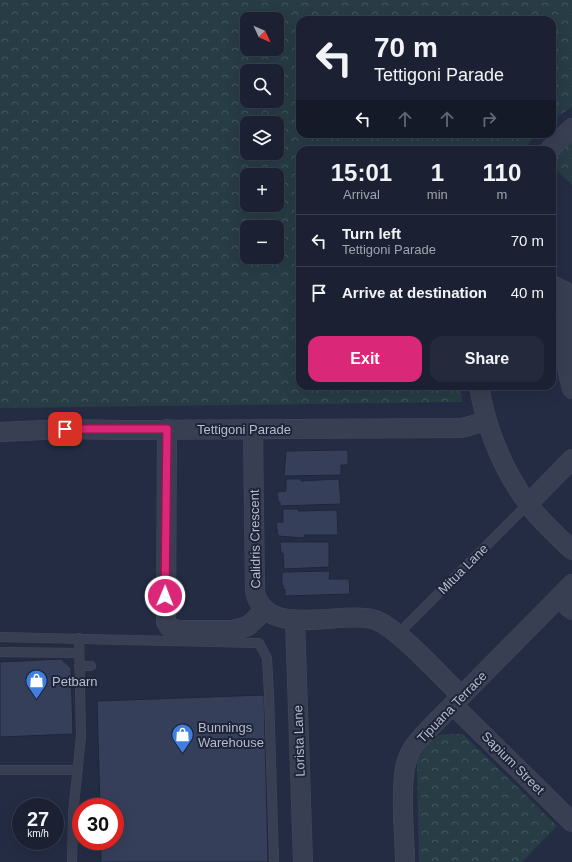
<!DOCTYPE html>
<meta charset="utf-8">
<style>
body{margin:0;font-family:Arial,sans-serif;background:#24293b;color:#f1f3f6;height:100vh;display:flex;flex-direction:column;font-size:15px;white-space:nowrap}
*{box-sizing:border-box;margin:0}
p{font-size:13px;color:#a0a3ac}
.icon{flex:none;width:22px;height:22px;fill:none;stroke:currentColor;stroke-width:2;stroke-linecap:round;stroke-linejoin:round}
.map{position:relative;flex:1;overflow:hidden}
.details{position:absolute;left:296px;top:146px;width:260px;height:244px;display:flex;flex-direction:column;background:#1b2133;border-radius:12px;box-shadow:0 4px 16px #0002,0 0 0 1px #393e4e}
.details>*{flex:none}
.guide{position:absolute;left:296px;top:16px;width:260px;height:122px;border-radius:12px;box-shadow:0 4px 16px #0002,0 0 0 1px #393e4e;background:#1b2133;color:#f1f3f6;overflow:hidden}
.needle{width:26px;rotate:134deg}
.buttons{position:absolute;left:240px;top:12px;display:grid;gap:8px}
.buttons a{display:grid;place-items:center;width:44px;height:44px;border-radius:8px;background:#1b2133;box-shadow:0 4px 16px #0002,0 0 0 1px #393e4e;font-size:20px}
.speed{position:absolute;left:12px;top:798px;display:flex;gap:8px;font-size:20px;font-weight:700;text-align:center}
.speed>*{display:grid;place-content:center;width:52px;height:52px;border-radius:50%;background:#1b2133;box-shadow:0 4px 16px #0002,0 0 0 1px #393e4e;line-height:1}
.speed small{font-size:10px;font-weight:400}
.speed .limit{border:6px solid #d22;background:#fff;color:#111}
.pin{position:absolute;display:grid;place-items:center;width:34px;height:34px;color:#fff;margin:-17px;border-radius:8px;box-shadow:0 2px 6px #0006}
.me{position:absolute;width:44px;margin:-22px;rotate:1deg;stroke-linejoin:round;filter:drop-shadow(0 0 3px #0008)}
.turn{display:flex;align-items:center;gap:14px;height:84px;padding:0 12px;font-size:18px}
.turn .icon{width:52px;height:52px;stroke-width:2.5}
.turn b{display:block;font-size:28px;line-height:34px}
.lanes{display:flex;align-items:center;height:38px;padding:0 12px;background:#0003;justify-content:center;gap:20px;direction:ltr}
.lanes .off{opacity:.35}
.eta{display:flex;justify-content:space-evenly;align-items:center;height:68px;text-align:center}
.eta b{font-size:24px;font-weight:800;line-height:28px}
.cta{display:flex;gap:8px;margin-top:auto;padding:8px 12px}
.cta a{flex:1;height:46px;border-radius:12px;background:#db2777;color:#fff;font-size:16px;font-weight:800;line-height:46px;text-align:center}
.cta a+a{background:#24293b;color:#f1f3f6}
ul{padding:0;list-style:none}
li{display:flex;align-items:center;gap:12px;height:52px;padding:0 12px;border-top:1px solid #393e4e}
li div{flex:1}
li b{display:block;font-size:15px}
li em{font-style:normal}
.map>svg:first-child{display:block}
.forest{fill:url(#forest-crowns);fill-rule:evenodd}
.building{fill:#363f5a;stroke:#20263a}
.lines{fill:none;stroke-linecap:round;stroke-linejoin:round}
.service-casing{stroke:#43485c;stroke-width:10}
.minor-casing{stroke:#43485c;stroke-width:20}
.service{stroke:#393f53;stroke-width:9}
.minor{stroke:#393f53;stroke-width:19}
.route-casing{stroke:#8e194d;stroke-width:10}
.route{stroke:#db2777;stroke-width:7}
.labels{text-anchor:middle;dominant-baseline:central;stroke-width:4;stroke-linejoin:round;paint-order:stroke}
.street-label{font-size:13px;fill:#b6bbcd;stroke:#1e2439}
.poi-label{font-size:13px;fill:#b6bbcd;stroke:#1e2439;text-anchor:start}
</style>
<div class="map">
<svg width="572" height="862" viewBox="0 0 572 862">
<defs>
<pattern id="forest-crowns" width="20" height="18" patternUnits="userSpaceOnUse"><rect width="20" height="18" fill="#273c45"/><path d="M2 6a3 3 0 1 1 6 0M12 15a3 3 0 1 1 6 0" fill="none" stroke="#44565f"/></pattern>
</defs>
<rect width="100%" height="100%" fill="#242c44"/>
<path class="forest" d="M0,0H572V107L552,120V20H300V134H535L525,150H300V386H461L462,402L0,408ZM247,19H277V49H247ZM247,71H277V101H247ZM247,123H277V153H247ZM247,175H277V205H247ZM247,227H277V257H247Z
M572,138V185L552,165V159Z
M452,734H463L557,826L522,862H419L417,762L429,743L439,735Z"/>
<path class="building" d="M348,450V465H341V475L284,476L286,451Z
M286,479H301V481L339,479L341,504L280,506V502H278L277,492L286,491Z
M283,509H299L298,511L337,510L338,535H304V538L278,536L276,522H283Z
M280,542H329V567L284,569L283,553H281Z
M330,571L329,579H349L350,594L285,596V589H283V585H282V574L284,572Z
M61,659L71,668L73,734L0,737V662Z
M264,695L268,862H101V841H115V807H100L97,701Z"/>
<g class="lines">
<defs>
<path id="service" d="M398,634L528,504
M0,637L259,643L267,658L269,695L274,862
M0,652L79,653
M79,666H91
M0,770H78
M72,862L73,814L81,737L79,638"/>
<path id="minor" d="M549,150L572,128
M552,285L566,292C570,307 565,322 565,337C564,355 567,372 572,389
M479,386C486,428 502,468 528,504C540,521 557,535 572,550
M167,429L166,622L169,627L178,630H233L248,626L265,610
M253,429L255,591C264,639 338,611 372,619C395,624 442,678 462,696
M0,432L65,429L119,430L462,428L486,421
M528,504L572,459
M558,598L572,610
M295,619L303,862
M453,705L572,822
M405,862C405,835 398,778 409,755C413,745 421,738 428,730L572,584"/>
</defs>
<use href="#service" class="service-casing"/>
<use href="#minor" class="minor-casing"/>
<use href="#service" class="service"/>
<use href="#minor" class="minor"/>
</g>
<g class="lines">
<defs>
<path id="route" d="M65,429H167L165,596"/>
</defs>
<use href="#route" class="route-casing"/>
<use href="#route" class="route"/>
</g>
<defs>
<symbol id="shop-pin" viewBox="-11 -11 22 30"><path d="M0 17L-7.5 6A9.5 9.5 0 1 1 7.5 6Z" fill="#3f7fe0" stroke="#1e2439"/><path d="M-5-2.5h2.3a2.7 3.5 0 0 1 5.4 0H5L5.5 6h-11ZM-1.5-2.5h3a1.5 2.3 0 0 0-3 0Z" fill="#fff"/></symbol>
</defs>
<g fill-rule="evenodd">
<use href="#shop-pin" x="24" y="668" width="25" height="34"/>
<use href="#shop-pin" x="170" y="722" width="25" height="34"/>
</g>
<g class="labels">
<g class="street-label">
<text x="244" y="429">Tettigoni Parade</text>
<text transform="translate(255 539) rotate(-91)">Calidris Crescent</text>
<text transform="translate(463 569) rotate(-45)">Mitua Lane</text>
<text transform="translate(452 707) rotate(-46)">Tipuana Terrace</text>
<text transform="translate(299 741) rotate(-92)">Lorista Lane</text>
<text transform="translate(513 763) rotate(45)">Sapium Street</text>
</g>
<g class="poi-label">
<text x="52" y="681">Petbarn</text>
<text x="198" y="727">Bunnings<tspan x="198" dy="15">Warehouse</tspan></text>
</g>
</g>
</svg>
<div class="buttons">
<a><svg class="needle" viewBox="-14 -14 28 28"><path d="M0-13l5 13h-10z" fill="#e53935"/><path d="M0 13l5-13h-10z" fill="#a0a3ac"/></svg></a>
<a><svg class="icon" aria-label="search" viewBox="0 0 24 24"><circle cx="10" cy="10" r="6"/><path d="M15 15l6 6"/></svg></a>
<a><svg class="icon" aria-label="layers" viewBox="0 0 24 24"><path d="M12 4l9 5-9 5-9-5zM3 14l9 5 9-5"/></svg></a>
<a>+</a>
<a>−</a>
</div>
<div class="speed"><div>27<small>km/h</small></div><div class="limit">30</div></div>
<div class="pin" style="left:65px;top:429px;background:#d93025"><svg class="icon" aria-label="arrive" viewBox="0 0 24 24"><path d="M6 21V4h12l-3 4 3 4H6"/></svg></div>
<svg class="me" style="left:165px;top:596px" viewBox="-20 -20 40 40"><circle r="17" fill="#db2777" stroke="#fff" stroke-width="3"/><path d="M0-11L8 9 0 5-8 9z" fill="#fff"/></svg>
<div class="guide">
<div class="turn"><svg class="icon" aria-label="left" viewBox="0 0 24 24"><path d="M17 20v-9H6M10 6l-5 5 5 5"/></svg><div><b>70 m</b>Tettigoni Parade</div></div>
<div class="lanes"><svg class="icon" aria-label="left" viewBox="0 0 24 24"><path d="M17 20v-9H6M10 6l-5 5 5 5"/></svg><svg class="icon off" aria-label="ahead" viewBox="0 0 24 24"><path d="M12 20V5M6 11l6-6 6 6"/></svg><svg class="icon off" aria-label="ahead" viewBox="0 0 24 24"><path d="M12 20V5M6 11l6-6 6 6"/></svg><svg class="icon off" aria-label="right" viewBox="0 0 24 24"><path d="M7 20v-9h11M14 6l5 5-5 5"/></svg></div>
</div>
<section class="details">
<div class="eta">
<div><b>15:01</b><p>Arrival</p></div>
<div><b>1</b><p>min</p></div>
<div><b>110</b><p>m</p></div>
</div>
<ul>
<li><svg class="icon" aria-label="left" viewBox="0 0 24 24"><path d="M17 20v-9H6M10 6l-5 5 5 5"/></svg><div><b>Turn left</b><p>Tettigoni Parade</p></div><em>70 m</em></li>
<li><svg class="icon" aria-label="arrive" viewBox="0 0 24 24"><path d="M6 21V4h12l-3 4 3 4H6"/></svg><div><b>Arrive at destination</b></div><em>40 m</em></li>
</ul>
<div class="cta"><a>Exit</a><a>Share</a></div>
</section>
</div>
